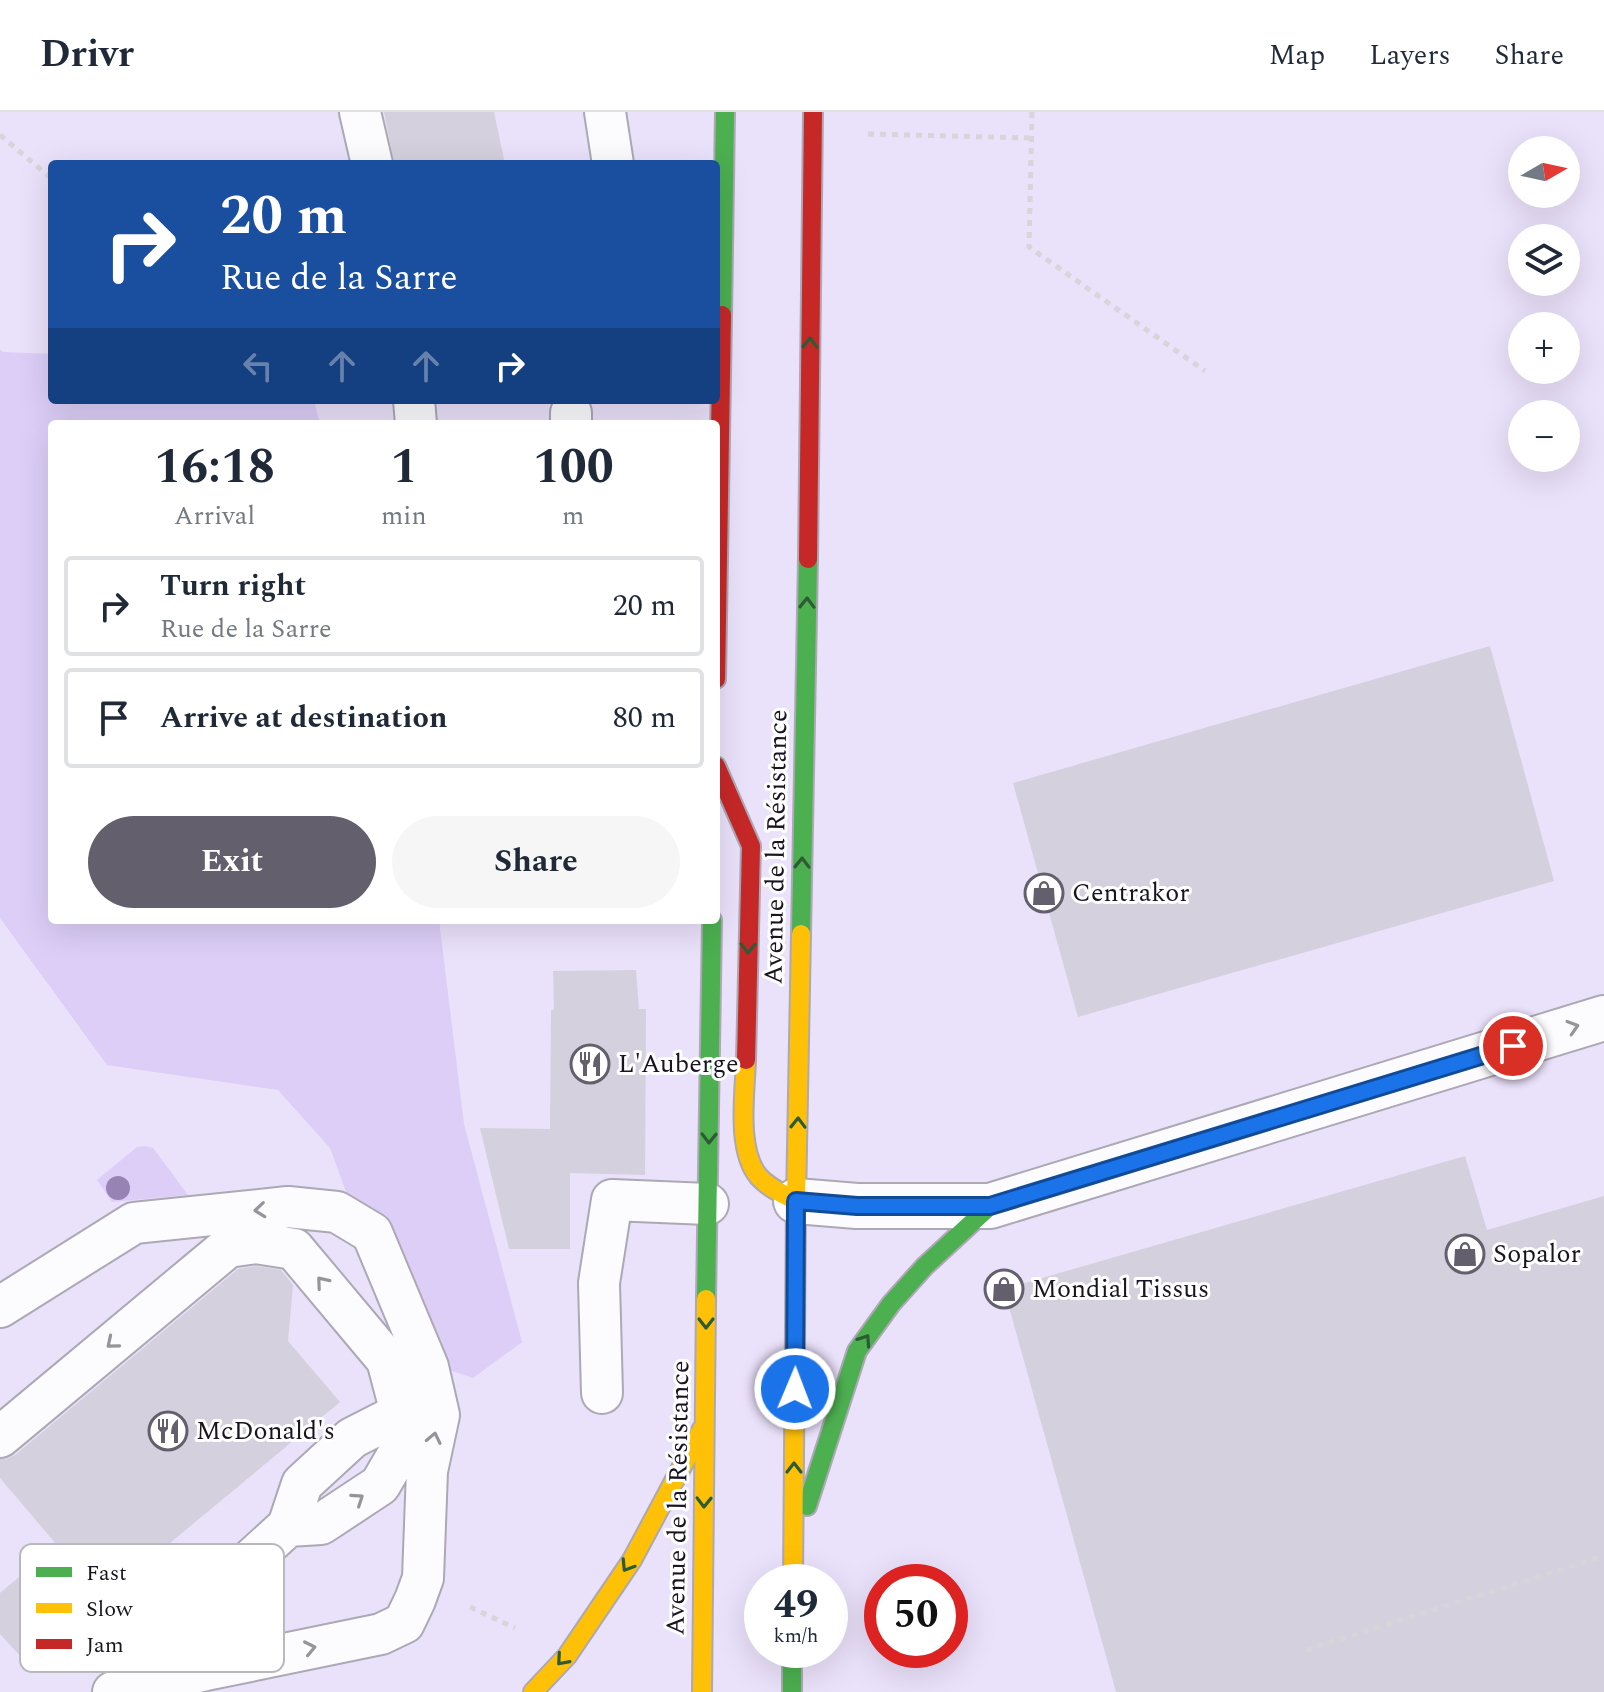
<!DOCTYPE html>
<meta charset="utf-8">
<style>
body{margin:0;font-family:Spectral,serif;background:#f6f6f7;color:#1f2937;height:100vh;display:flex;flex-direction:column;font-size:30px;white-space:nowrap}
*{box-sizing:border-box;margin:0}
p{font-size:26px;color:#747a83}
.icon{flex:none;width:44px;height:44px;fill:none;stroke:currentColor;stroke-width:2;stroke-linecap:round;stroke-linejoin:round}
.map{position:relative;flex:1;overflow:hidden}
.side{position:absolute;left:48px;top:308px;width:672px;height:504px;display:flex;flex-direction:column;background:#fff;border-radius:8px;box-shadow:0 8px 32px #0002}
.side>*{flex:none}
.guide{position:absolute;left:48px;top:48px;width:672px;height:244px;border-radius:8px;box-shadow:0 8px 32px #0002;background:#1a4fa0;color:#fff;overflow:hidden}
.needle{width:52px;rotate:81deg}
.fabs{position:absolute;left:1508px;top:24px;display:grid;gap:16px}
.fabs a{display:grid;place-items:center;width:72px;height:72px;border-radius:50%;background:#fff;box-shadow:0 8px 32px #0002;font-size:40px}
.speed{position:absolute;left:744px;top:1452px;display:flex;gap:16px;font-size:40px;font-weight:700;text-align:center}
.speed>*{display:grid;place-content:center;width:104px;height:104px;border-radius:50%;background:#fff;box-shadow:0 8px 32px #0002;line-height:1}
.speed small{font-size:20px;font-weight:400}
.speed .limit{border:12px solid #d22;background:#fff;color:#111}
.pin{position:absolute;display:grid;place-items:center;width:68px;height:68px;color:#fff;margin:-34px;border:4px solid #fff;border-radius:50%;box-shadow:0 2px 8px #0007}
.me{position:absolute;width:88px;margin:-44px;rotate:1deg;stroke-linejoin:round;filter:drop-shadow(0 0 6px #0008)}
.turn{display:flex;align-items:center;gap:28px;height:168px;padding:0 40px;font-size:36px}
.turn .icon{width:104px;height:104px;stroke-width:2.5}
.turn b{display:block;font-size:56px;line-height:68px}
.lanes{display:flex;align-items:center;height:76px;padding:0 40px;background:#0003;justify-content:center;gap:40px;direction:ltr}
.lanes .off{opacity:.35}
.eta{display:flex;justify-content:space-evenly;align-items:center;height:136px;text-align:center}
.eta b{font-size:48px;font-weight:700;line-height:56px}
.button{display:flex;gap:16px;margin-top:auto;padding:16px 40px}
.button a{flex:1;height:92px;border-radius:48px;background:#635f6c;color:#fff;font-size:32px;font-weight:700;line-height:92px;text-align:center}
.button a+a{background:#f6f6f7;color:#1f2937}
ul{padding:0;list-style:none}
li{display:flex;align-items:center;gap:24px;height:100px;margin:0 16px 12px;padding:0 24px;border:4px solid #e0e1e3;border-radius:8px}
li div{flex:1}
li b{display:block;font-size:30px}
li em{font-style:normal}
header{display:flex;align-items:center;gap:48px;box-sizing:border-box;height:112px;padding:0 40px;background:#fff;border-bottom:2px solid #e0e1e3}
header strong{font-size:38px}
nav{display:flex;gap:44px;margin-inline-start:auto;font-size:28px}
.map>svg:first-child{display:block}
.built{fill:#eae1fa;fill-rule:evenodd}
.green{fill:#dccef7}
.building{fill:#d5d0dd}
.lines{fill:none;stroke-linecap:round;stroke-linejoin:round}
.lane-casing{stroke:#aca8b4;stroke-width:44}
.street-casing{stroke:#aca8b4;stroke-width:48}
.fast-casing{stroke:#aca8b4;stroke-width:22}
.slow-casing{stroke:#aca8b4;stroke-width:22}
.jam-casing{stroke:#aca8b4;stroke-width:22}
.path{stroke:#d7d5d9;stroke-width:5;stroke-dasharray:6 6;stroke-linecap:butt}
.lane{stroke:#fcfcfe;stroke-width:40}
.street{stroke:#fcfcfe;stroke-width:44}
.fast{stroke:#4caf50;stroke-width:18}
.slow{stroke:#ffc107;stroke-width:18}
.jam{stroke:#c62828;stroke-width:18}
.tree{fill:#9884b4}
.oneway{stroke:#2f5a36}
.oneway2{stroke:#95949a}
.route-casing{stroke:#114b97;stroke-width:20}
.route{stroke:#1a73e8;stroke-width:14}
.labels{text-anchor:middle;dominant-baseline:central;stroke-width:6;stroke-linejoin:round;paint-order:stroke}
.street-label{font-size:26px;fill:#181420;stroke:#fff}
.poi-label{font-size:26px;fill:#181420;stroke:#fff;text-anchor:start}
.key{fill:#fff;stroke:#bab8bc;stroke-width:2}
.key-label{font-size:22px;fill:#181420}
</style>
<header>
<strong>Drivr</strong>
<nav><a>Map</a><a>Layers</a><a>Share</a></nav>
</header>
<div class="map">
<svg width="1604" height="1580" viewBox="0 0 1604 1580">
<rect width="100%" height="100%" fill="#eee9f8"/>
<path class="built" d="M0,0H1604V1580H0ZM1522,38H1566V82H1522ZM52,52H716V288H52ZM1522,126H1566V170H1522ZM1522,214H1566V258H1522ZM1522,302H1566V346H1522ZM52,312H716V808H52ZM762,1470H830V1538H762ZM882,1470H950V1538H882Z"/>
<path class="green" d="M0,238L3,240L52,242V288H314L320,312H52V808H439L464,1012L522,1230L473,1266L406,1243L330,1036L278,978L107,953L0,806Z
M145,1034L153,1036L188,1083L112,1090L97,1068L137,1035Z"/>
<path class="building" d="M384,0H494L505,52H394Z
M1490,534L1554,769L1078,905L1013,671Z
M636,858L639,897H646L645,1063L570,1061V1137H509L480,1016L550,1017L551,898H554L553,859Z
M1465,1044L1487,1118L1604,1084V1580H1116L1004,1177Z
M256,1154L281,1158L293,1173L288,1229L340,1290L147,1450V1442L23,1547L0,1522V1481L57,1433L0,1366V1347H5L15,1343L238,1157Z"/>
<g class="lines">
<defs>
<path id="lane" d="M360,0L372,52
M605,0L613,52
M414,288L416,312
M571,312V301
M0,1195L134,1111L288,1095L337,1100L372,1121L428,1255L439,1303L427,1359L423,1466L415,1488L404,1511L381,1522L206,1558L113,1580
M602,1281L599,1171L612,1088L708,1092
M0,1325L228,1135L256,1131L294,1137L387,1248L401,1301V1337L380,1373L321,1412L288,1414
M206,1558L208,1512L243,1455L288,1414L302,1372L352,1326L401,1301"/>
<path id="street" d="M796,1089L857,1094H990L1604,906"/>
<path id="fast" d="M722,203L725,0
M801,822L808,447
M706,1187L712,808
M807,1394L857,1239L891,1192L925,1154L990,1094
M792,1538V1580"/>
<path id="slow" d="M746,948C745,981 736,1038 759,1065C769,1076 783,1082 796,1089
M793,1470L796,1089L801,822
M533,1580L567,1544L632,1448L702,1317
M702,1580L706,1187"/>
<path id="jam" d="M808,447L813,0
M716,567L722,203
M716,654L751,734L746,948"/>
</defs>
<use href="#lane" class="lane-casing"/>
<use href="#street" class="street-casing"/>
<use href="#fast" class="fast-casing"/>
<use href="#slow" class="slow-casing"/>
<use href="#jam" class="jam-casing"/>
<path class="path" d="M1032,0L1029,135L1205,259
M868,22L1031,26
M0,23L52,67
M470,1495L515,1516
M1306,1538L1604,1444"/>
<use href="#lane" class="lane"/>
<use href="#street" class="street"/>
<use href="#fast" class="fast"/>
<use href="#slow" class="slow"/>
<use href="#jam" class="jam"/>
</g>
<circle class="tree" cx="118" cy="1076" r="12"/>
<defs><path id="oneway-chevron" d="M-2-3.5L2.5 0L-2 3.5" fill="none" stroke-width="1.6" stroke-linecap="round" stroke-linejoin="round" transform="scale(2)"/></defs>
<g class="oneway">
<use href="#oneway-chevron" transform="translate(810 231) rotate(-89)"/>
<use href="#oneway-chevron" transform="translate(807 491) rotate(-89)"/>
<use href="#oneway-chevron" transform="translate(802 751) rotate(-89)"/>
<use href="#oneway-chevron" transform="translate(748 836) rotate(91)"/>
<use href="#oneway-chevron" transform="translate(798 1011) rotate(-89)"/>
<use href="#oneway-chevron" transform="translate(709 1026) rotate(91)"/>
<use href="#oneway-chevron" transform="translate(706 1211) rotate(90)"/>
<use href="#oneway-chevron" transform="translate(865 1228) rotate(-56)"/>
<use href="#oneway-chevron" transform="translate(794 1356) rotate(-90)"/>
<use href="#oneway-chevron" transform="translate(704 1390) rotate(91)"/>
<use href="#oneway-chevron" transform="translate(627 1454) rotate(122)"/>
<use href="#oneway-chevron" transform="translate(562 1548) rotate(131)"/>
</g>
<g class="oneway2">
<use href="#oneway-chevron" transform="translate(1573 915) rotate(-17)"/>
<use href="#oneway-chevron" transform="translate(260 1098) rotate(174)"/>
<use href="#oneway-chevron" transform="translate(322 1170) rotate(-130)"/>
<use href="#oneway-chevron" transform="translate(112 1231) rotate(140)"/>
<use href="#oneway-chevron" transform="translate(434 1326) rotate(-78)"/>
<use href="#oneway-chevron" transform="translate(358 1387) rotate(-34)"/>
<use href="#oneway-chevron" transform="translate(310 1536) rotate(-12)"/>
</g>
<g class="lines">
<defs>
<path id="route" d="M795,1277L796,1089L857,1094H990L1513,934"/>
</defs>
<use href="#route" class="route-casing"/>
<use href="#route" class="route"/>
</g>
<defs>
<symbol id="shop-ring" viewBox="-11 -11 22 22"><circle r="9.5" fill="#fff" stroke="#635f6c" stroke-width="1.5"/><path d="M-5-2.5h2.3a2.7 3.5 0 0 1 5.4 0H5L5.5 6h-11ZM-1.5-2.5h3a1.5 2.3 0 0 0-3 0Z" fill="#635f6c"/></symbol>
<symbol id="restaurant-ring" viewBox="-11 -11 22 22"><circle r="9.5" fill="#fff" stroke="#635f6c" stroke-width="1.5"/><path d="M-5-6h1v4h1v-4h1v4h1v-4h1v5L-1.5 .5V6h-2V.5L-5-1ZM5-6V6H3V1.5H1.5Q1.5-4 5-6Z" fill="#635f6c"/></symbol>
</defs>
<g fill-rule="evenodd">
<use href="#shop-ring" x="1022" y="759" width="44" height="44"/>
<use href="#restaurant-ring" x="568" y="930" width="44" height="44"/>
<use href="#shop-ring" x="1443" y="1120" width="44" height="44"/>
<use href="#shop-ring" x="982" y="1155" width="44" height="44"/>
<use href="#restaurant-ring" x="146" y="1297" width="44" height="44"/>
</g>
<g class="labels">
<g class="street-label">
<text transform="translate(776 735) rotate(-89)">Avenue de la Résistance</text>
<text transform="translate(678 1386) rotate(-89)">Avenue de la Résistance</text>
</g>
<g class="poi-label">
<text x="1072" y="781">Centrakor</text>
<text x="618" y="952">L'Auberge</text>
<text x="1493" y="1142">Sopalor</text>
<text x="1032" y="1177">Mondial Tissus</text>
<text x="196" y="1319">McDonald's</text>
</g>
</g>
<rect x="20" y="1432" width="264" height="128" rx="12" class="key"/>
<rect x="36" y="1455" width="36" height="10" fill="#4caf50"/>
<rect x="36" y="1491" width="36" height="10" fill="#ffc107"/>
<rect x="36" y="1527" width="36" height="10" fill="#c62828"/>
<g class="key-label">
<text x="86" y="1468">Fast</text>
<text x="86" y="1504">Slow</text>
<text x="86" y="1540">Jam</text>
</g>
</svg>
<div class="fabs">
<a><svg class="needle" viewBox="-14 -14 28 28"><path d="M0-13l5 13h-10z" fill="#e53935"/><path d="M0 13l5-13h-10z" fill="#747a83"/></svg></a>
<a><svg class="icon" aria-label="layers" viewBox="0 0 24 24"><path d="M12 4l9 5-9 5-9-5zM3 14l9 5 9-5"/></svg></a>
<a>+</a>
<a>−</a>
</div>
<div class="speed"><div>49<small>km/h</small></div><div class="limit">50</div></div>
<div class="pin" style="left:1513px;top:934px;background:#d93025"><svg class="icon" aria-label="arrive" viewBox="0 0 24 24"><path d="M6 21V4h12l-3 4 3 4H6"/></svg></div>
<svg class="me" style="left:795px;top:1277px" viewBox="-20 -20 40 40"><circle r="17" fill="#1a73e8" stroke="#fff" stroke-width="3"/><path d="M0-11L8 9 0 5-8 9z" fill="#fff"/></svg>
<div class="guide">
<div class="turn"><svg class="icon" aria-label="right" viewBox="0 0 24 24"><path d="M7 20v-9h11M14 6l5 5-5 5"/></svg><div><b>20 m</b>Rue de la Sarre</div></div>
<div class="lanes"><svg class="icon off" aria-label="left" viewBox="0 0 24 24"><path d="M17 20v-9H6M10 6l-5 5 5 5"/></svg><svg class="icon off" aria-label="ahead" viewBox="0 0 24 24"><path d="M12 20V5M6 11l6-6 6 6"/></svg><svg class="icon off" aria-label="ahead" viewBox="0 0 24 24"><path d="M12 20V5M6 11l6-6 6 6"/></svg><svg class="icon" aria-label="right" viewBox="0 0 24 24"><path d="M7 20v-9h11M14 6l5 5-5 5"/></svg></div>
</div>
<section class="side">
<div class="eta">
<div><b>16:18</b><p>Arrival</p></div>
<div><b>1</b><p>min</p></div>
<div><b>100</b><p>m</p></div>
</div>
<ul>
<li><svg class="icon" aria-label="right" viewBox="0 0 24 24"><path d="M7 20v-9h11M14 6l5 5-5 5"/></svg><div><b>Turn right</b><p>Rue de la Sarre</p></div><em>20 m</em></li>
<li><svg class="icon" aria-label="arrive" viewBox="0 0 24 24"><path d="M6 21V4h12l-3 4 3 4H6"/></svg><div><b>Arrive at destination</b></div><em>80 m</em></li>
</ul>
<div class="button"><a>Exit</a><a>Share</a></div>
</section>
</div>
